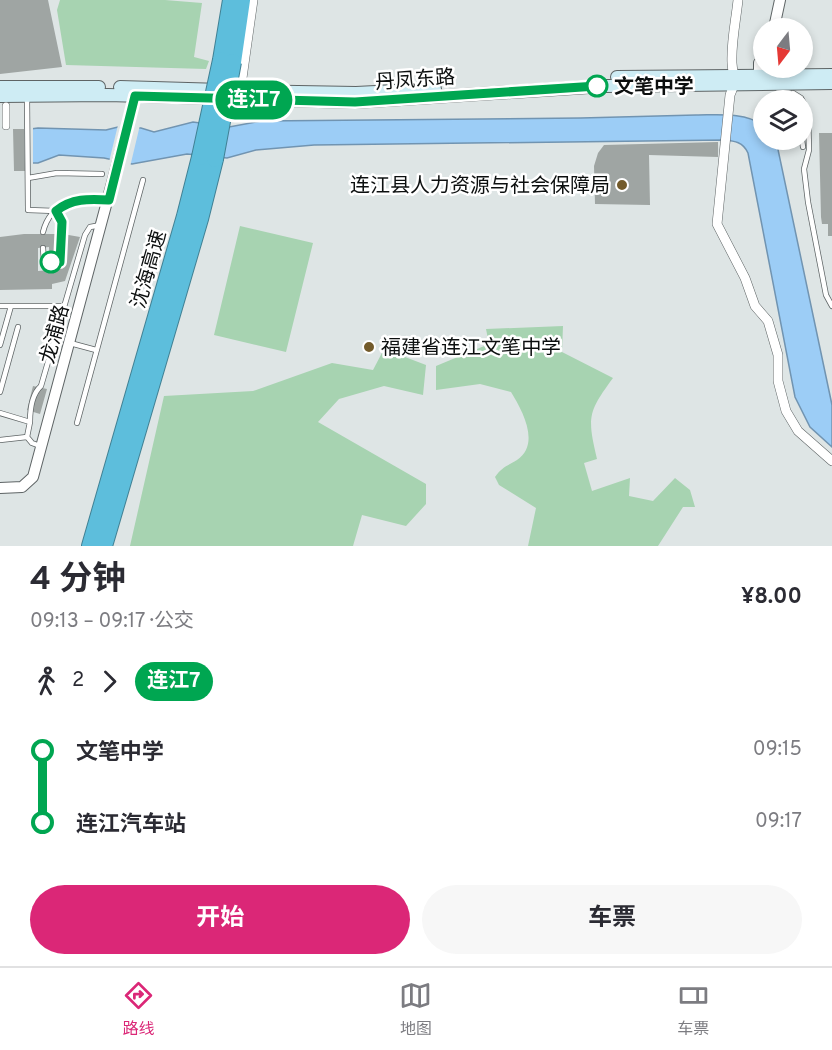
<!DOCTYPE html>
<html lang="zh">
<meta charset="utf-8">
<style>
:root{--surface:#fff;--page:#f7f7f7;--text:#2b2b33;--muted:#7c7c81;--line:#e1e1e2;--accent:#db2777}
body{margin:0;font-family:Overpass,"Noto Sans SC",sans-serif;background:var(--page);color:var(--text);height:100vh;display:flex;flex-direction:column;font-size:22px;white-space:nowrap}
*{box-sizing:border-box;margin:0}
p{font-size:20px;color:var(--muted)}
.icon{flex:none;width:33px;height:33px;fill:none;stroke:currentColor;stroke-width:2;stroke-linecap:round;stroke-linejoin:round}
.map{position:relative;height:546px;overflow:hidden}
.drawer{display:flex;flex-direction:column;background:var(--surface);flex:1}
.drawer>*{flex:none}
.badge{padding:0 12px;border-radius:20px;font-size:21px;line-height:39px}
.needle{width:39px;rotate:196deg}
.tools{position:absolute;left:753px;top:18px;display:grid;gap:12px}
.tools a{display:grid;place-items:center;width:60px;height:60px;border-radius:50%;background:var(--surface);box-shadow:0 3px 9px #0003;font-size:30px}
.map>.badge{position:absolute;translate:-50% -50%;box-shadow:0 0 0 3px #fff}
.legs{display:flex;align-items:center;gap:9px;height:66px;padding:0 30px;font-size:20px}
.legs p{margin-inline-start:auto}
.head{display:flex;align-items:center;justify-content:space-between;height:102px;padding:0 30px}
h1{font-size:33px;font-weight:700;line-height:45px}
.action{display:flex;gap:12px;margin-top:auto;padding:12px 30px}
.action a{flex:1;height:69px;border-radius:36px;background:var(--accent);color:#fff;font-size:24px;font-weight:700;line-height:69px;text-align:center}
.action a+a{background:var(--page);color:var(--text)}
ul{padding:0 30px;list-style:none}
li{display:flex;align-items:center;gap:21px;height:72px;font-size:22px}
li i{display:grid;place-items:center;width:9px;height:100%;margin:0 8px;background:currentColor}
li i::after{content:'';width:15px;height:15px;margin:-8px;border:4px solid;border-radius:50%;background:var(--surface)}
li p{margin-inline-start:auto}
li:first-child i{background:linear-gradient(#0000 50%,currentColor 0)}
li:last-child i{background:linear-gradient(currentColor 50%,#0000 0)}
.dock{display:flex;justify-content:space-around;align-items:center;height:84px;border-top:2px solid var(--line);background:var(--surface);font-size:16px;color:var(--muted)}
.dock a{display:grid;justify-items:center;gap:3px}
.dock .on{color:var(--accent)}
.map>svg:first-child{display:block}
.green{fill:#a7d3b1}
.water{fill:#9ccdf6;stroke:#7194b1;stroke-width:1.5}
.pier{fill:#dee5e5}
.building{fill:#9fa5a3;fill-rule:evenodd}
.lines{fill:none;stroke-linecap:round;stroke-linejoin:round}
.service-casing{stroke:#5e6465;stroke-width:6}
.pedestrian-casing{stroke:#5e6465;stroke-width:8}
.minor-casing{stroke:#5e6465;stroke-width:10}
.tertiary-casing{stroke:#5e6465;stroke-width:12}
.secondary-casing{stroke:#5e6465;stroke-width:14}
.motorway-casing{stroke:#418194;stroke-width:18}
.service{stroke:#fff;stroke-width:4.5}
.pedestrian{stroke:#fff;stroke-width:7}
.minor{stroke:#fff;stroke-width:9}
.tertiary{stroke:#fff;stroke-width:10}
.secondary{stroke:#ceecf4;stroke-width:12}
.motorway{stroke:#5dbedc;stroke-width:16}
.motorway-bridge-casing{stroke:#418194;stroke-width:18;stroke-linecap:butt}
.motorway-bridge{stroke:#5dbedc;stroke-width:16}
.line-1-casing{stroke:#fff;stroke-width:14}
.line-1{stroke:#00a651;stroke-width:9}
.stop-1-dot{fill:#fff;stroke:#00a651;stroke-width:3}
.poi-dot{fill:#735b2b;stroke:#fff;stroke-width:2}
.labels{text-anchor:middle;stroke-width:5;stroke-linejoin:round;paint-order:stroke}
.street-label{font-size:20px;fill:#0c0f0f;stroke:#fff}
.stop-label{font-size:20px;font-weight:bold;fill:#0c0f0f;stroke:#fff;text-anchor:start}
.poi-label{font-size:20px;fill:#0c0f0f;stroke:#fff;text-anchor:end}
</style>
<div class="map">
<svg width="832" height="546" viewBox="0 0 832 546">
<rect width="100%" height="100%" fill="#dee5e5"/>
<path class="green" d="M 60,0 L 165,0 L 202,3 L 194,57 L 209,61 L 206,69 L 66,65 L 57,10 Z
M 240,226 L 313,243 L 286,352 L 214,335 Z
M 563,326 L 562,352 L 613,378 C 588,412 587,417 597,459 L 584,463 L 592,491 L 630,478 L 629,496 L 653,501 L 675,478 L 690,490 L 695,507 L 683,507 L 658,546 L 528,546 L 536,508 L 499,485 L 495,477 C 502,467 507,466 517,460 C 541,444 522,410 511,392 L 480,384 L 436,390 L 436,366 L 489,344 L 486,329 Z
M 384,349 L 426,365 L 423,395 L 384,386 L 339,399 L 318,422 L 426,484 L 426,504 L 406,526 L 362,515 L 353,546 L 130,546 L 164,396 L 253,391 L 332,363 L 373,370 Z"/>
<path class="water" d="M 696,115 C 719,115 744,112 763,125 L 764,140 L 776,140 L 832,405 L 832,447 L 810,427 L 795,397 L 748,153 C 743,142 735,141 724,140 L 314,145 L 256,150 L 227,158 L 187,154 L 132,164 L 104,158 L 59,155 L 38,163 L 0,163 L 0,133 L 38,128 L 106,130 L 118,127 L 141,128 L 154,132 L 193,122 L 229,127 L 261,121 L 581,118 Z"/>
<path class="pier" d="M 118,125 L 140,125 L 130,167 L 109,162 Z
M 33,126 L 33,166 L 0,166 L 0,130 Z"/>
<path class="building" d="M 0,0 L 48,0 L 62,67 L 0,74 Z
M 13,129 L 24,129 L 25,171 L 14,171 Z
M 819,133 L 832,133 L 832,236 L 828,236 L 828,224 L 822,224 L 821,217 Z
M 718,142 L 718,157 L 649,155 L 650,205 L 595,204 L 594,166 L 598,153 L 604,145 Z
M 24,234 L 63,234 L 80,237 L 65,281 L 52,284 L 52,289 L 0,290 L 0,237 ZM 49,247 L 50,270 L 38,271 L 38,248 Z
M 33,386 L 47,389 L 40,414 L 27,410 Z"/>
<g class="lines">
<defs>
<path id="service" d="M 793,93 L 801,98 L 808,111 L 809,150 L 804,169 L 808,202 L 826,295 L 832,306
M 27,97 L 28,210 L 56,211
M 802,140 L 803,147
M 28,178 L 57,173 L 102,174
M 56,211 L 62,222 L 63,233
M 43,232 C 51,200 78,199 106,199
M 43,248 L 44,262 L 49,262
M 0,306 L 64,306
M 70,343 L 96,350
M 0,345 L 11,306
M 0,392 L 18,327
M 0,413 L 30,422 L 27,437 L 32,443 L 40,446
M 30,422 C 30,410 32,394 41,386 L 85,235 L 90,227 L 101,225
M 77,423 L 143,180
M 0,440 L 27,437"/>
<path id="pedestrian" d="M 6,126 L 6,106"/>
<path id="minor" d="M 738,0 C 736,20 731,42 732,63 C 733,78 737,79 730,95 L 717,224 L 745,278 L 755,306 L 768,321 L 778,355 L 778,381 L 786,411 L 798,431 L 832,461
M 242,78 L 253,0"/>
<path id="tertiary" d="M 774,28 L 780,0
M 759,74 L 759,63 L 764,61
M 0,488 L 22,487 L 33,477 L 137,90"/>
<path id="secondary" d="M 617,77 L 832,75
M 0,87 L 99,87
M 120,87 L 222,90
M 243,91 L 356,93 L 435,89
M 0,96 L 108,95 L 355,102 L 604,86 L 832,83"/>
<path id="motorway" d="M 221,60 L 231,0
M 233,62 L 242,0
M 90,546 L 185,216 L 200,157
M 104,546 L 200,219 L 215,159"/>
</defs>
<use href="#service" class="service-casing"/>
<use href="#pedestrian" class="pedestrian-casing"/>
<use href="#minor" class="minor-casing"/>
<use href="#tertiary" class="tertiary-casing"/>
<use href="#secondary" class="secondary-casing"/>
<use href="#motorway" class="motorway-casing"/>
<use href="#service" class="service"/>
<use href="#pedestrian" class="pedestrian"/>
<use href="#minor" class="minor"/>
<use href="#tertiary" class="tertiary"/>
<use href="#secondary" class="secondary"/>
<use href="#motorway" class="motorway"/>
<defs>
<path id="motorway-bridge" d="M 200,157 L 221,60
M 215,159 L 233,62"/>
</defs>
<use href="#motorway-bridge" class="motorway-bridge-casing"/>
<use href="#motorway-bridge" class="motorway-bridge"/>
</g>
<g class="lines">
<defs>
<path id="line-1" d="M 51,262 L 60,262 L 62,222 L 56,211 C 72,198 89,199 109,200 L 135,96 L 355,102 L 597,86"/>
</defs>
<use href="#line-1" class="line-1-casing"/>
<use href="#line-1" class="line-1"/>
</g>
<g class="stop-1-dot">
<circle cx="597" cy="86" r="10"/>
<circle cx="51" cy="262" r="10"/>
</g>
<g class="poi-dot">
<circle cx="622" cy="185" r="6"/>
<circle cx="369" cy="347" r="6"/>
</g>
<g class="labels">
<g class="street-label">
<text transform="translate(415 79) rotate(-4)" y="7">丹凤东路</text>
<text transform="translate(148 269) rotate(-74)" y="7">沈海高速</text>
<text transform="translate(54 334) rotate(-75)" y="7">龙浦路</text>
</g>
<g class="stop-label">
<text x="614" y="93">文笔中学</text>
</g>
<g class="poi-label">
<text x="610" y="192">连江县人力资源与社会保障局</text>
<text x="381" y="354" text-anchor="start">福建省连江文笔中学</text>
</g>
</g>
</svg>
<div class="tools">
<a><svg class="needle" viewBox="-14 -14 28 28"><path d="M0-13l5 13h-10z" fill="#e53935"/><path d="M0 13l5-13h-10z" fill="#7c7c81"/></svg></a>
<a><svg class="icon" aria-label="layers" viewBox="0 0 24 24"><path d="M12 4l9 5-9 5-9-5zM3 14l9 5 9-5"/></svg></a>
</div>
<b class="badge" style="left:254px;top:100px;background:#00a651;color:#fff">连江7</b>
</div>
<section class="drawer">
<div class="head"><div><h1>4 分钟</h1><p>09:13 – 09:17 · 公交</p></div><b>¥8.00</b></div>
<div class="legs"><svg class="icon" aria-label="walk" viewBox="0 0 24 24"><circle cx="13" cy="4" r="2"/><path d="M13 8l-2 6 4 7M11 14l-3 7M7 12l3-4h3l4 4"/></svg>2<svg class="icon" aria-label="forward" viewBox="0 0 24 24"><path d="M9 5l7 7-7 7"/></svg><b class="badge" style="background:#00a651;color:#fff">连江7</b></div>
<ul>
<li><i style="color:#00a651"></i><b>文笔中学</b><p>09:15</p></li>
<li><i style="color:#00a651"></i><b>连江汽车站</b><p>09:17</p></li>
</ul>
<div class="action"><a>开始</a><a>车票</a></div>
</section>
<nav class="dock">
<a class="on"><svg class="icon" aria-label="directions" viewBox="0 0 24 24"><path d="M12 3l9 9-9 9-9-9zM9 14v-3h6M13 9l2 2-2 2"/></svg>路线</a>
<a><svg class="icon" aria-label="map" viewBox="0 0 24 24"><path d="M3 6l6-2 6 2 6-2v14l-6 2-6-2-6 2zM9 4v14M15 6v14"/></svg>地图</a>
<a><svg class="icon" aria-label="tickets" viewBox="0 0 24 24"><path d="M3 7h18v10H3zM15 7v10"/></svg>车票</a>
</nav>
